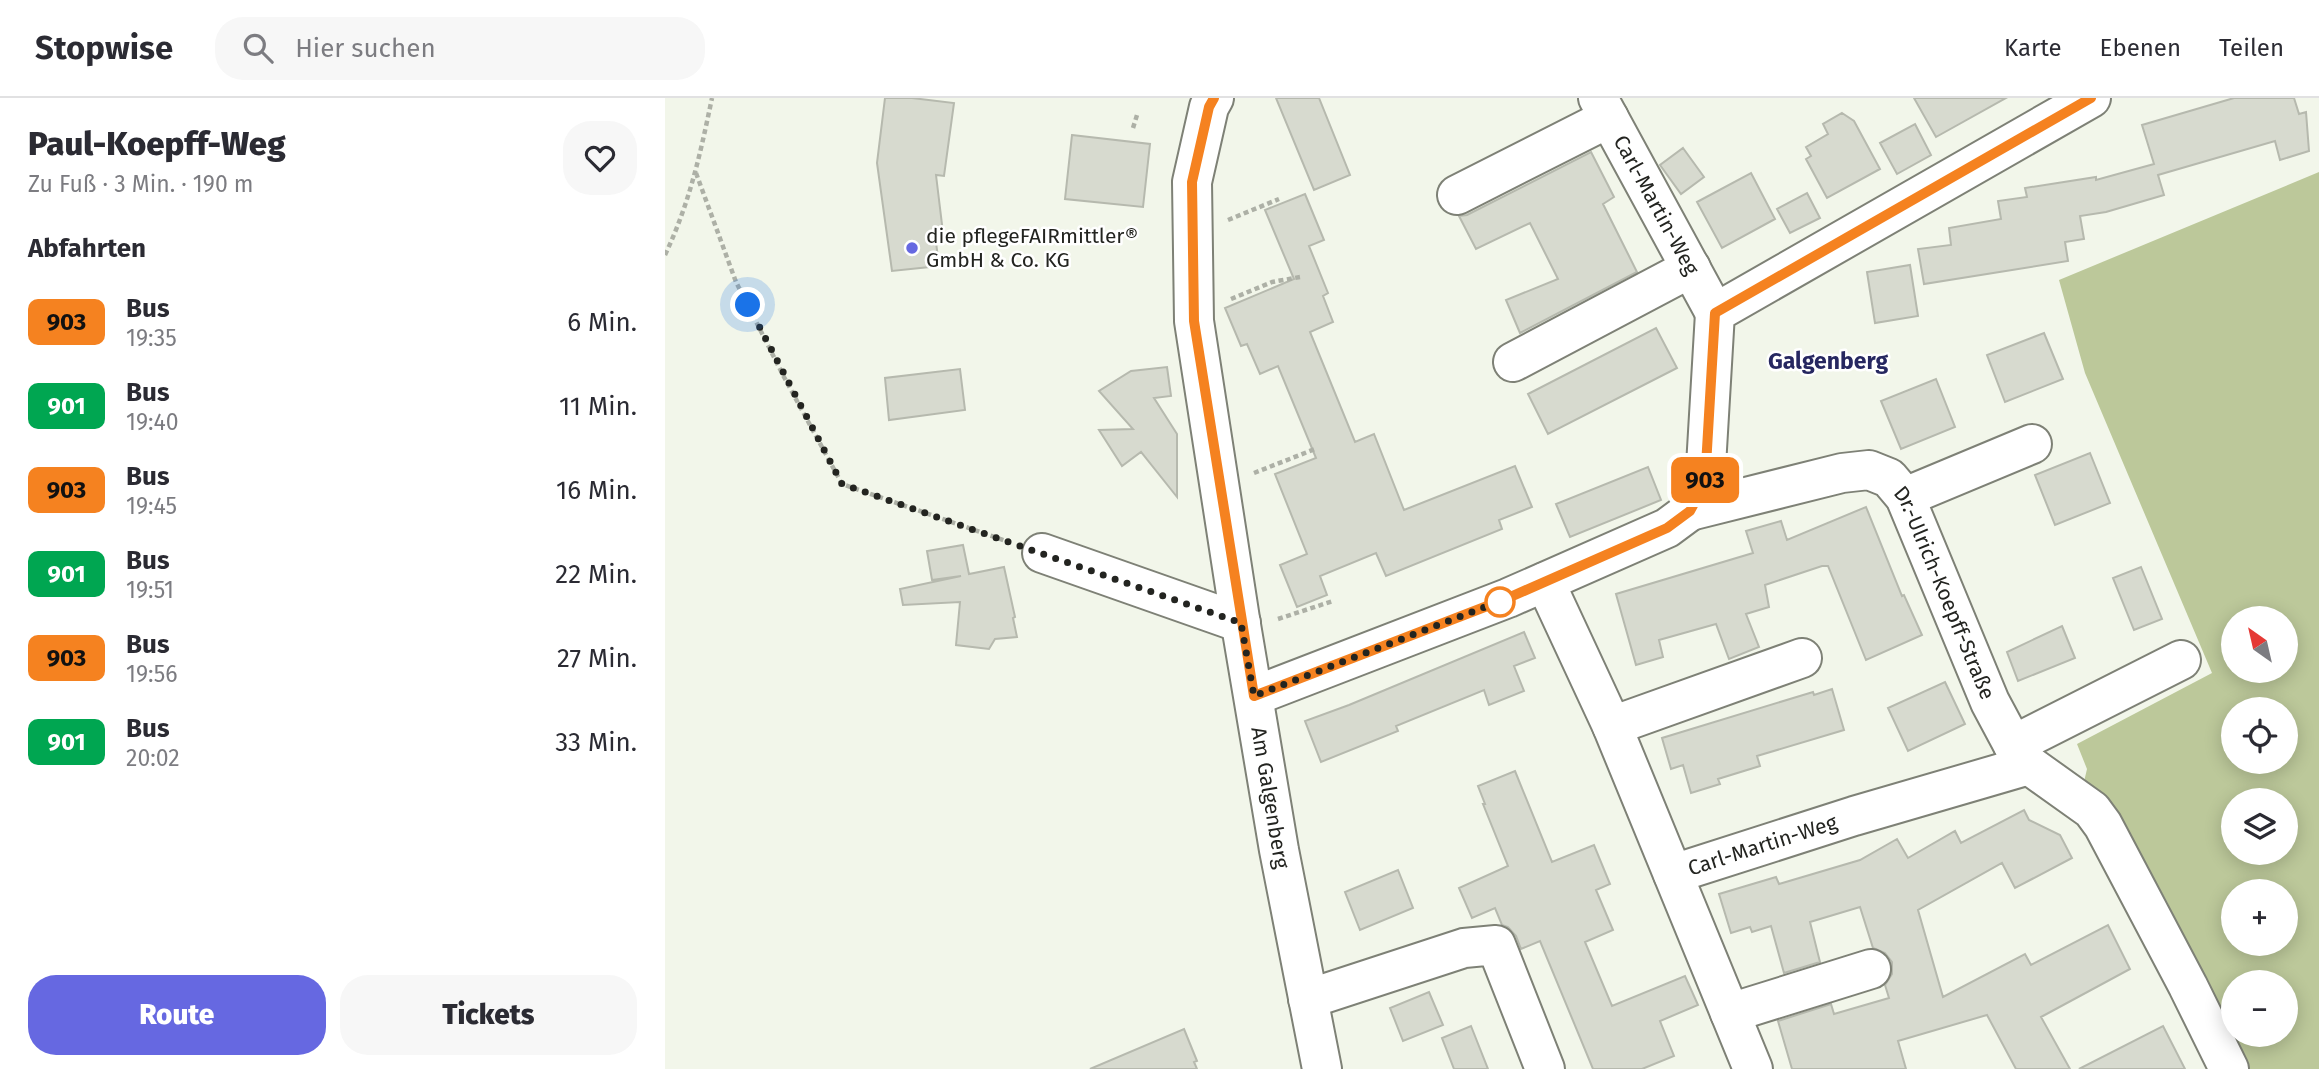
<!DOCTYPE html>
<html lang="de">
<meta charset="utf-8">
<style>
:root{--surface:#fff;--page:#f7f7f7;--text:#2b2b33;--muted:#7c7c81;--line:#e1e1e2;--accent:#6668e1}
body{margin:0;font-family:"Fira Sans",sans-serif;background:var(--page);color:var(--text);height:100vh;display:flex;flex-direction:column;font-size:26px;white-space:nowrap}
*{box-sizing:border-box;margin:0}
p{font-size:23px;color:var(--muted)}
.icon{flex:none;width:38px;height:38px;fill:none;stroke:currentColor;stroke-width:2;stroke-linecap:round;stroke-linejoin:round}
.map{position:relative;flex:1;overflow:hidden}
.drawer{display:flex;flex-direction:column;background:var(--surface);width:665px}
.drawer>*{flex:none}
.badge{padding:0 14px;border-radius:10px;font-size:24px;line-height:46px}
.needle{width:46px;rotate:326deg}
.tools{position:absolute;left:1556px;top:508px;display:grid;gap:14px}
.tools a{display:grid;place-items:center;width:77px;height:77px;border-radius:50%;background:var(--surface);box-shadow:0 4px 18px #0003;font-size:35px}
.you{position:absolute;width:35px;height:35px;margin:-18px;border:5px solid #fff;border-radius:50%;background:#1a73e8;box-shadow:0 0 0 10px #1a73e833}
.map>.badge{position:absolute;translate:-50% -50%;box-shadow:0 0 0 4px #fff}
h2{padding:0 28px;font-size:26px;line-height:63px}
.round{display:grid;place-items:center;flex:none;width:74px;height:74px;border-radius:28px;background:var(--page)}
.headline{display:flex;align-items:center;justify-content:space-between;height:119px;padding:0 28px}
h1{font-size:33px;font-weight:800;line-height:52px}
.primary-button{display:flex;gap:14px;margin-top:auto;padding:14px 28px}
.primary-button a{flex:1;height:80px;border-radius:28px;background:var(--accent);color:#fff;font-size:28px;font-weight:800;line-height:80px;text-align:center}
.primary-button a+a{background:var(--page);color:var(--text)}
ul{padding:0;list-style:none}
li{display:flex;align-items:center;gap:21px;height:84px;padding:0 28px}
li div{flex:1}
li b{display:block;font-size:26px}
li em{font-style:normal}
li .badge{min-width:77px;font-weight:700;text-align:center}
header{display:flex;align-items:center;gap:42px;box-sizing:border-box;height:98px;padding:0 35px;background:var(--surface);border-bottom:2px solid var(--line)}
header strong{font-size:33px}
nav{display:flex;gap:38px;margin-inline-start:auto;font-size:24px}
.search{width:490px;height:63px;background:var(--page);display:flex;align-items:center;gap:18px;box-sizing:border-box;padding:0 24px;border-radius:28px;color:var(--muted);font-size:26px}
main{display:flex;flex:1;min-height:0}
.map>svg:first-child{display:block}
.green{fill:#bcc89a;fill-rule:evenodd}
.building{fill:#d7dacf;stroke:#b6b9ae;stroke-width:2}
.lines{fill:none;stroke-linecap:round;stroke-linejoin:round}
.minor-casing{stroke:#7e8176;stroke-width:42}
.path{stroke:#adb0a6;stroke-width:4.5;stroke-dasharray:5 3.5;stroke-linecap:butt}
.minor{stroke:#fff;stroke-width:38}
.line-casing{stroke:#fff;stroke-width:16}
.line{stroke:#f58220;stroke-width:10}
.walk{stroke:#232420;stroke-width:7;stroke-dasharray:0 12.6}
.poi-dot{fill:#6668e1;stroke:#fff;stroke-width:2.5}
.stop-dot{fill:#fff;stroke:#f58220;stroke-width:3.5}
.labels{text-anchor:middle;stroke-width:5;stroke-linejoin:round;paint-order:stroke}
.street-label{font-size:21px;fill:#232420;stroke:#fff}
.poi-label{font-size:21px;fill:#232420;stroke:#fff;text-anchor:start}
.neighbourhood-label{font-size:23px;font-weight:bold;fill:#262760;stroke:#fff}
</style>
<header>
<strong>Stopwise</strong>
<div class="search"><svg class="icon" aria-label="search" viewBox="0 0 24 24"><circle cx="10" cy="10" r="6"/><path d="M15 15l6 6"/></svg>Hier suchen</div>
<nav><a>Karte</a><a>Ebenen</a><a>Teilen</a></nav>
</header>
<main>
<section class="drawer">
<div class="headline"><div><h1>Paul-Koepff-Weg</h1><p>Zu Fuß · 3 Min. · 190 m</p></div><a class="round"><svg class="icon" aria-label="heart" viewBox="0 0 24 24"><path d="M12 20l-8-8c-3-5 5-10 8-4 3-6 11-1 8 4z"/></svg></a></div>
<h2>Abfahrten</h2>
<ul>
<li><span class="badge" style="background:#f58220;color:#111">903</span><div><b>Bus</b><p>19:35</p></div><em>6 Min.</em></li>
<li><span class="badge" style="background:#00a651;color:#fff">901</span><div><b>Bus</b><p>19:40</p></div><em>11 Min.</em></li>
<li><span class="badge" style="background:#f58220;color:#111">903</span><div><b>Bus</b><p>19:45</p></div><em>16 Min.</em></li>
<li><span class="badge" style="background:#00a651;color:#fff">901</span><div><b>Bus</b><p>19:51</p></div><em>22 Min.</em></li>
<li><span class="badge" style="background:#f58220;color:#111">903</span><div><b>Bus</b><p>19:56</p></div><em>27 Min.</em></li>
<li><span class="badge" style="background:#00a651;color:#fff">901</span><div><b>Bus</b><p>20:02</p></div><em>33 Min.</em></li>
</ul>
<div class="primary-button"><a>Route</a><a>Tickets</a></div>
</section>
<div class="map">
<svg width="1654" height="971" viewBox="0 0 1654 971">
<rect width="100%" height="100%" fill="#f2f6ea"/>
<path class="green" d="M 1654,74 L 1654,971 L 1581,971 L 1502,804 L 1447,705 L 1418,688 L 1422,671 L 1412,646 L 1547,575 L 1420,275 L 1394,182 ZM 1568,520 L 1620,520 L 1620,572 L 1568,572 ZM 1568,611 L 1620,611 L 1620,663 L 1568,663 ZM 1568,702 L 1620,702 L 1620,754 L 1568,754 ZM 1568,793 L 1620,793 L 1620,845 L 1568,845 ZM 1568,884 L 1620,884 L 1620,936 L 1568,936 Z"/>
<path class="building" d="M 220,0 L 247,0 L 289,5 L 279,78 L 271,77 L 279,143 L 271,144 L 274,168 L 227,173 L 212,65 Z
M 611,0 L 654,0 L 685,77 L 649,92 Z
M 1249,0 L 1341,0 L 1271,39 Z
M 1569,0 L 1629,0 L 1634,16 L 1641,14 L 1644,53 L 1615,62 L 1610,43 L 1493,77 L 1499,97 L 1441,114 L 1415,118 L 1419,141 L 1400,144 L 1403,163 L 1259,186 L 1253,151 L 1286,147 L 1284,130 L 1336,121 L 1333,103 L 1362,99 L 1360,90 L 1431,79 L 1431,82 L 1489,66 L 1477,27 Z
M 1177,15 L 1189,23 L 1215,71 L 1162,100 L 1141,61 L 1146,58 L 1141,49 L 1163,36 L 1158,26 Z
M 1250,26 L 1266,57 L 1232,76 L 1215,45 Z
M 407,37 L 485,46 L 478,109 L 400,101 Z
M 1018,50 L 1039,79 L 1016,96 L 995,67 Z
M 926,54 L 949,99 L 938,106 L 972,174 L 855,235 L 841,202 L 893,181 L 865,125 L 811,151 L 794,118 L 802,117 Z
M 1086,75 L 1110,121 L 1057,150 L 1032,104 Z
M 1142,95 L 1155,120 L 1125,135 L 1112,111 Z
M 640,96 L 659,142 L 644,148 L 663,195 L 658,198 L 668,224 L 645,234 L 690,344 L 709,336 L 739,412 L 850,368 L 867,409 L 834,422 L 837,431 L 721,478 L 711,455 L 655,478 L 662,497 L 632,509 L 615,467 L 642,456 L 610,376 L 651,360 L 613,268 L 595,276 L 582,246 L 576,248 L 560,210 L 629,181 L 600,112 Z
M 1245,167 L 1253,218 L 1210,225 L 1202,174 Z
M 991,230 L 1012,270 L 883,336 L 863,296 Z
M 1379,235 L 1398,281 L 1340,304 L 1322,257 Z
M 502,269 L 506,298 L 489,300 L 512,336 L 512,399 L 476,354 L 457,368 L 434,332 L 468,331 L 434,293 L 466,273 Z
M 295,271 L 300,312 L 224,322 L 220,280 Z
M 1271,281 L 1290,329 L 1236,351 L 1216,303 Z
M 1425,355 L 1445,405 L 1390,427 L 1370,377 Z
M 983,369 L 996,402 L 905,439 L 891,406 Z
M 1201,409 L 1237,498 L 1239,497 L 1257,537 L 1201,562 L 1163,468 L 1157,468 L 1100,487 L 1104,509 L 1081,516 L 1094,549 L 1064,561 L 1051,526 L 994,542 L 998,559 L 971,567 L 951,496 L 1088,455 L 1081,433 L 1116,423 L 1122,442 Z
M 298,447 L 304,476 L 339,469 L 350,519 L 348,520 L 352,539 L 330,541 L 324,551 L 291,547 L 295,504 L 238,507 L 235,491 L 296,478 L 267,482 L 262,453 Z
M 1476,469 L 1497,521 L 1469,532 L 1448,480 Z
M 1397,528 L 1410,560 L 1353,583 L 1342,554 Z
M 859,534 L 870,560 L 849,568 L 859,593 L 824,607 L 819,592 L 731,628 L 733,633 L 656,664 L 640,623 L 684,607 Z
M 1280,584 L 1300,626 L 1243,653 L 1223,610 Z
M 1167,591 L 1179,632 L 1092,658 L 1095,668 L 1053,681 L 1055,686 L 1026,695 L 1018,667 L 1006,671 L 997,640 L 1148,594 L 1149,597 Z
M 850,673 L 887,764 L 929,747 L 945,786 L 931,792 L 948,832 L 920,844 L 947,908 L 1020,878 L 1033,907 L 995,923 L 1009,958 L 977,971 L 928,971 L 875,843 L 856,851 L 851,838 L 843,829 L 837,827 L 830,810 L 807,820 L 794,790 L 843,768 L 818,706 L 820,706 L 813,688 Z
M 1359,712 L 1364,722 L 1395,737 L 1407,760 L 1350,790 L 1337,765 L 1253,812 L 1278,899 L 1360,856 L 1366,867 L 1443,827 L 1465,871 L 1376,919 L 1405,971 L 1351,971 L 1322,917 L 1233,943 L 1241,971 L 1127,971 L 1113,923 L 1166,906 L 1169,916 L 1224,900 L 1220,887 L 1227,876 L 1227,864 L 1220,855 L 1208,850 L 1195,809 L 1145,824 L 1155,864 L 1119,875 L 1106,828 L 1087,834 L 1085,829 L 1066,835 L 1054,796 L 1111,779 L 1114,786 L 1195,762 L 1232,741 L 1243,760 L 1290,733 L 1296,745 Z
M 733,772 L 748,810 L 695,832 L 680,794 Z
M 764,894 L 778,927 L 738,943 L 725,910 Z
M 806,928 L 823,971 L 789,971 L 777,940 Z
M 1498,928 L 1520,971 L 1414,971 Z
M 519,931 L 532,963 L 529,964 L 532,971 L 425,971 Z"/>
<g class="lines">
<defs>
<g id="minor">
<path id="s1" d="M 549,0 L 544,9 L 527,84 L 529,223 L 575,521 L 614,752 L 657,971"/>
<path id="s2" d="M 933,0 L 1050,215"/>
<path d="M 792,97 L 944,20"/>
<path d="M 848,264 L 1026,170"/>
<path d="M 1240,399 L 1367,346"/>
<path id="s3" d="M 1025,413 L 1177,375 L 1204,372 L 1224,380 L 1240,399 L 1325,604 L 1348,647 L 1364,667 L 1427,712 L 1438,727 L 1523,888 L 1564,971"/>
<path d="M 377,455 L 576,525"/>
<path d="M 880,484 L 947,628 L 1088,971"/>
<path d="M 589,598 L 843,500 L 1002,430 L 1025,413 L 1040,385 L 1050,215 L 1426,0"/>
<path d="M 947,628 L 1137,560"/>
<path d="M 1348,647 L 1516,562"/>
<path id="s4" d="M 1008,776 L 1189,718 L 1364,667"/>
<path d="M 643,901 L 799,850 L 831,847 L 880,971"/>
<path d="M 1065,915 L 1206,871"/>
</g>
</defs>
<use href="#minor" class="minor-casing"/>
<path class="path" d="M 468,30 L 472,17
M 31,75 L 71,184 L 119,279 L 177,386 L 344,444
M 563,122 L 614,101
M 0,157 C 25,104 35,57 47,0
M 566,201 L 607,184 L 635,179
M 589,375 L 650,351
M 613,521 L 668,503"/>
<use href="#minor" class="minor"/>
</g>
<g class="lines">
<defs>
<path id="line" d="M 549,0 L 544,9 L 527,84 L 529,223 L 589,598 L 843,500 L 1002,430 L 1025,413 L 1040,385 L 1050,215 L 1426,0"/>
</defs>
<use href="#line" class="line-casing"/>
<use href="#line" class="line"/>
<path class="walk" d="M 83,207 L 177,386 L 576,525 L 589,598 L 843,500 L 835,504"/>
</g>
<circle class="poi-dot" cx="247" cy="150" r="7"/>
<circle class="stop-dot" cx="835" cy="504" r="14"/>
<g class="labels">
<g class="street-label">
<text dy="7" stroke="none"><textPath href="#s2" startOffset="122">Carl-Martin-Weg</textPath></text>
<text dy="7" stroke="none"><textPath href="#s3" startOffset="334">Dr.-Ulrich-Koepff-Straße</textPath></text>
<text dy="7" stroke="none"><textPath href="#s1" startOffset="709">Am Galgenberg</textPath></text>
<text dy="7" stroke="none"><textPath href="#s4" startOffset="94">Carl-Martin-Weg</textPath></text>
</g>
<g class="poi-label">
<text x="261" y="145">die pflegeFAIRmittler®<tspan x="261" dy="24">GmbH &amp; Co. KG</tspan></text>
</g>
<g class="neighbourhood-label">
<text x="1163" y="271">Galgenberg</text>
</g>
</g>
</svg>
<div class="tools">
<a><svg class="needle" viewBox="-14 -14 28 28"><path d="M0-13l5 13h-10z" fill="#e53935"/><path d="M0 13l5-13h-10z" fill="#7c7c81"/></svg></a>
<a><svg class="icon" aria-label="locate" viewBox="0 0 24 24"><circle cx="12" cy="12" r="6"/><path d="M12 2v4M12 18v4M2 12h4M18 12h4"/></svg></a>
<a><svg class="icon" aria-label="layers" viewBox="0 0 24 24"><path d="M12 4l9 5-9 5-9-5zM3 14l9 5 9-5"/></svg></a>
<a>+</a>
<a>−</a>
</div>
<div class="you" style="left:83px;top:207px"></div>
<b class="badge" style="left:1040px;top:382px;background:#f58220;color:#111">903</b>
</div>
</main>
